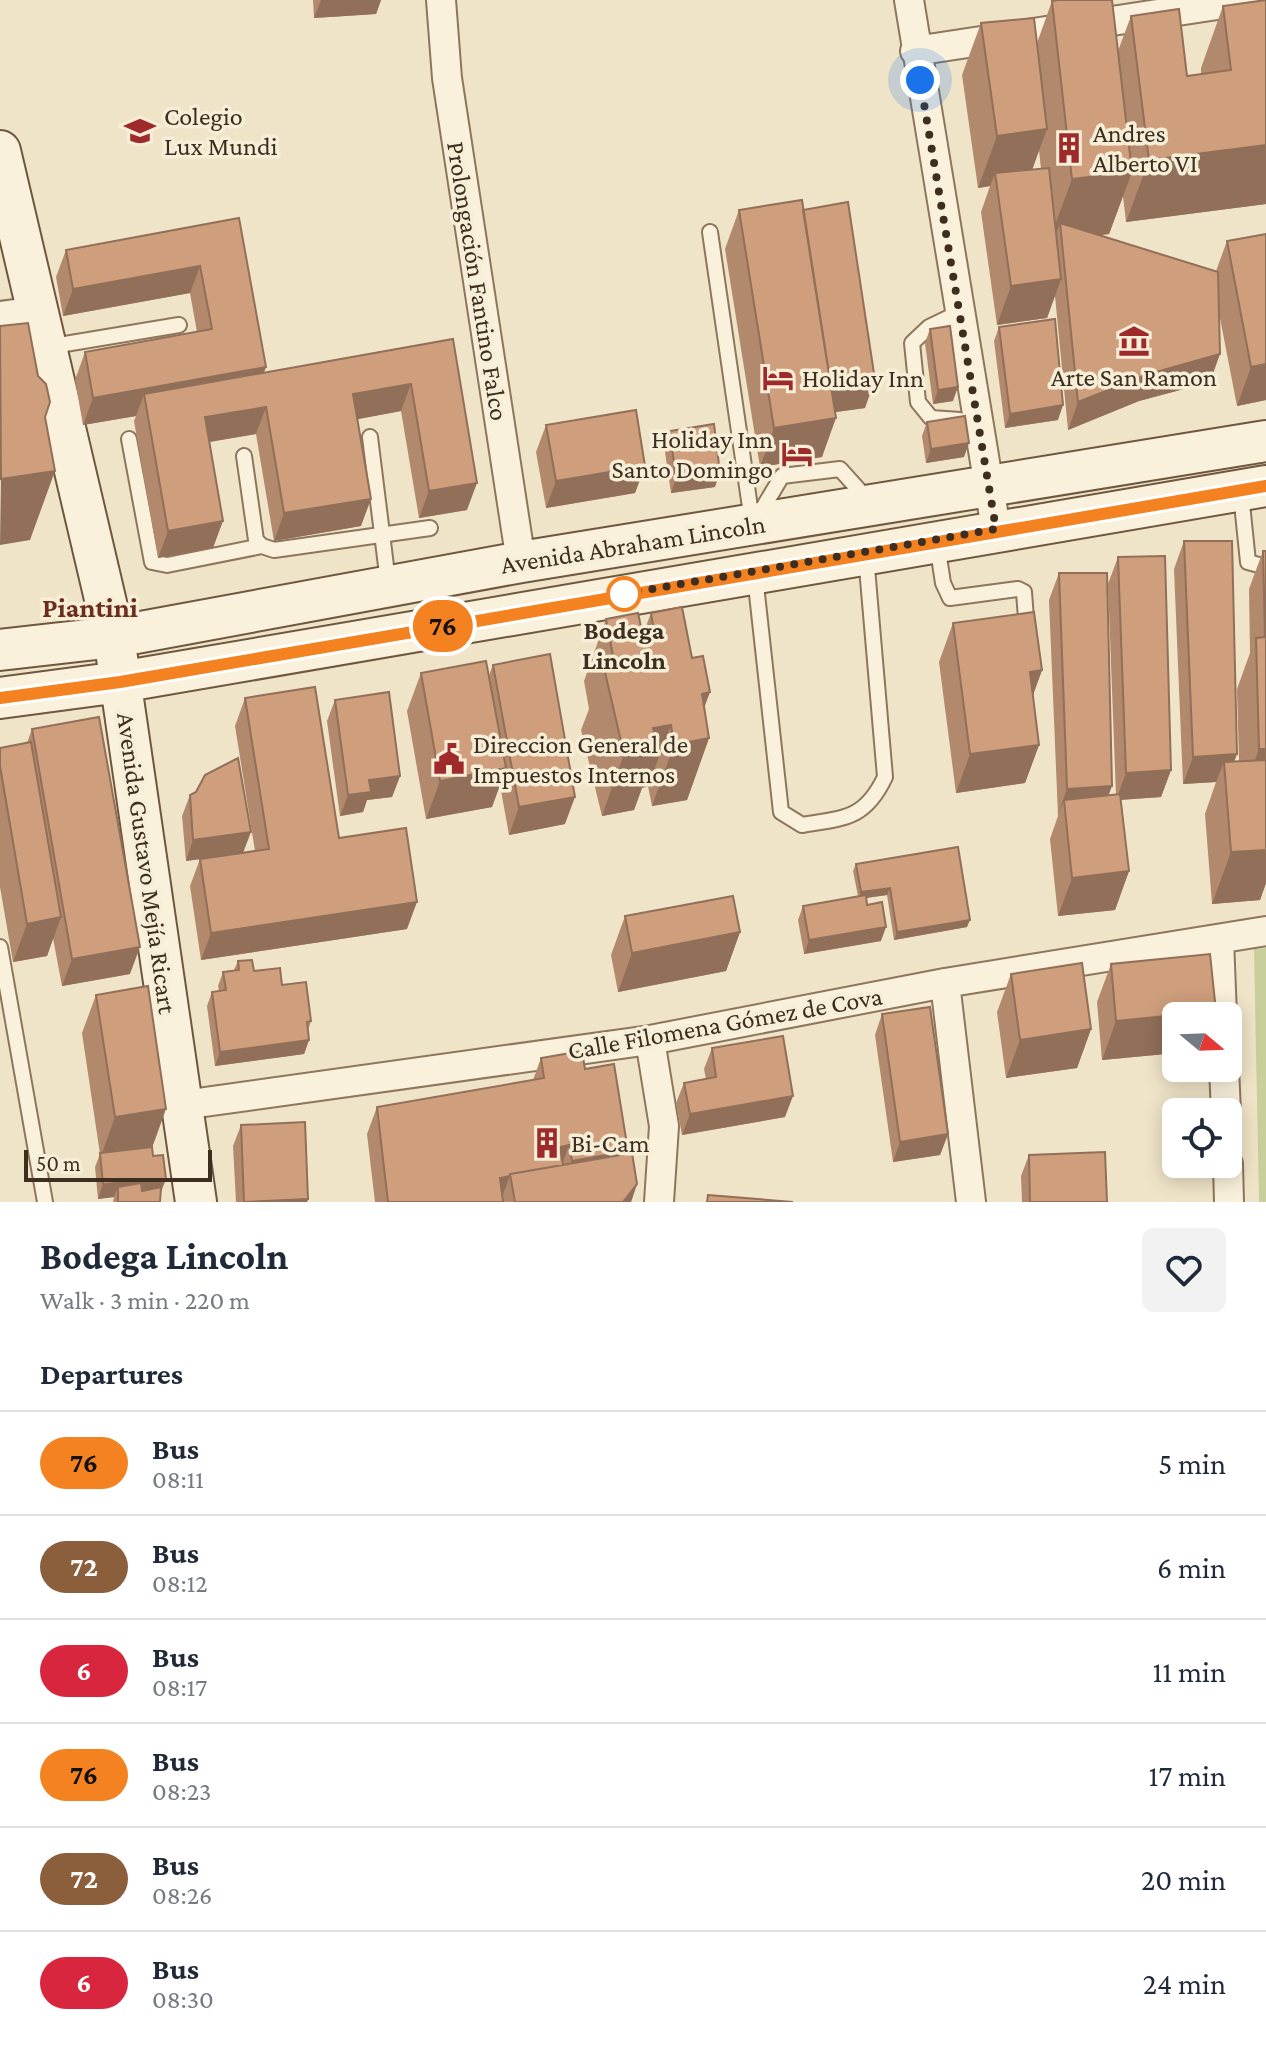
<!DOCTYPE html>
<meta charset="utf-8">
<style>
:root{--surface:#fff;--page:#f2f2f3;--text:#1f2937;--muted:#747a83;--line:#e0e1e3}
body{margin:0;font-family:"Crimson Pro",serif;background:var(--page);color:var(--text);height:100vh;display:flex;flex-direction:column;font-size:30px;white-space:nowrap}
*{box-sizing:border-box;margin:0}
p{font-size:26px;color:var(--muted)}
.icon{flex:none;width:44px;height:44px;fill:none;stroke:currentColor;stroke-width:2;stroke-linecap:round;stroke-linejoin:round}
.map{position:relative;height:1202px;overflow:hidden}
.details{display:flex;flex-direction:column;background:var(--surface);flex:1}
.details>*{flex:none}
.badge{padding:0 16px;border-radius:26px;font-size:28px;line-height:52px}
.needle{width:52px;rotate:109deg}
.controls{position:absolute;left:1162px;top:1002px;display:grid;gap:16px}
.controls a{display:grid;place-items:center;width:80px;height:80px;border-radius:12px;background:var(--surface);box-shadow:0 4px 20px #0003;font-size:40px}
.scale{position:absolute;left:24px;bottom:20px;width:188px;box-sizing:border-box;padding-left:8px;border:4px solid #3d2e20;border-top:0;font-size:22px;line-height:28px;white-space:nowrap;color:#3d2e20;-webkit-text-stroke:6px #f7eed8;paint-order:stroke}
.you{position:absolute;width:40px;height:40px;margin:-20px;border:6px solid #fff;border-radius:50%;background:#1a73e8;box-shadow:0 0 0 12px #1a73e833}
.map>.badge{position:absolute;translate:-50% -50%;box-shadow:0 0 0 4px #fff}
h2{padding:0 40px;font-size:30px;line-height:72px}
.round{display:grid;place-items:center;flex:none;width:84px;height:84px;border-radius:12px;background:var(--page)}
.head{display:flex;align-items:center;justify-content:space-between;height:136px;padding:0 40px}
h1{font-size:38px;font-weight:700;line-height:60px}
ul{padding:0;list-style:none}
li{display:flex;align-items:center;gap:24px;height:104px;padding:0 40px;border-top:2px solid var(--line)}
li div{flex:1}
li b{display:block;font-size:30px}
li em{font-style:normal}
li .badge{min-width:88px;font-weight:700;text-align:center}
.map>svg:first-child{display:block}
.green{fill:#c9cf9b}
.lines{fill:none;stroke-linecap:round;stroke-linejoin:round}
.lane-casing{stroke:#8d765c;stroke-width:18}
.street-casing{stroke:#8d765c;stroke-width:32}
.secondary-casing{stroke:#6f573f;stroke-width:44}
.lane{stroke:#faf1dc;stroke-width:14}
.street{stroke:#faf1dc;stroke-width:28}
.secondary{stroke:#faf1dc;stroke-width:40}
.wall{fill:#b2896c;fill-rule:evenodd}
.shaded-wall{fill:#916f58}
.building{fill:#cf9f7d;stroke:#916f58;stroke-width:2}
.line-casing{stroke:#fff;stroke-width:18}
.line{stroke:#f58220;stroke-width:12}
.walk{stroke:#3d2e20;stroke-width:8;stroke-dasharray:0 14.4}
.stop-dot{fill:#fff;stroke:#f58220;stroke-width:4}
.labels{text-anchor:middle;stroke-width:7;stroke-linejoin:round;paint-order:stroke}
.poi-label{font-size:26px;fill:#3d2e20;stroke:#f7eed8;text-anchor:start}
.street-label{font-size:26px;fill:#3d2e20;stroke:#f7eed8}
.stop-label{font-size:26px;font-weight:bold;fill:#3d2e20;stroke:#f7eed8}
.neighbourhood-label{font-size:28px;font-weight:bold;fill:#6b2e1e;stroke:#f7eed8}
</style>
<div class="map">
<svg width="1266" height="1202" viewBox="0 0 1266 1202">
<rect width="100%" height="100%" fill="#f0e4c8"/>
<path class="green" d="M 1266,948 L 1266,1202 L 1259,1202 L 1254,949 Z"/>
<g class="lines">
<defs>
<path id="lane" d="M 710,232 L 752,521
M 960,312 L 929,327 L 912,343 L 918,402 L 931,418 L 960,420
M 47,347 L 179,325
M 370,437 L 388,582
M 129,439 L 152,562 L 167,565 L 262,546
M 244,456 L 256,540 L 262,546 L 274,550 L 430,528
M 1241,494 L 1248,562 L 1266,567
M 757,518 L 782,476 L 840,469 L 867,499
M 937,544 L 943,583 L 950,598 L 1018,589 L 1024,592 L 1027,632
M 755,576 L 781,812 L 802,825 C 845,818 865,819 885,777 L 866,556
M 0,947 L 45,1202"/>
<path id="street" d="M 441,0 L 447,78 L 521,562
M 909,0 L 996,529
M 915,51 L 1250,0
M 0,316 L 38,311
M 1219,939 L 1222,1016
M 945,983 L 971,1202
M 650,1040 L 664,1126 L 659,1202
M 1224,1068 L 1226,1112
M 183,1105 L 650,1040 L 945,983 L 1266,931
M 1228,1164 L 1229,1202"/>
<path id="secondary" d="M 0,151 L 114,637 L 196,1202
M 0,650 L 114,637 L 521,562 L 1266,441
M 0,698 L 120,682 L 1266,486"/>
</defs>
<use href="#lane" class="lane-casing"/>
<use href="#street" class="street-casing"/>
<use href="#secondary" class="secondary-casing"/>
<use href="#lane" class="lane"/>
<use href="#street" class="street"/>
<use href="#secondary" class="secondary"/>
</g>
<path class="wall" d="M 313,0 L 381,0 L 376,14 L 314,18 Z
M 1052,1 L 1118,51 L 1131,16 L 1187,76 L 1201,74 L 1201,68 L 1223,6 L 1266,204 L 1126,222 L 1123,196 L 1109,234 L 1101,235 L 1216,271 L 1227,241 L 1266,400 L 1237,406 L 1219,313 L 1210,382 L 1139,401 L 1068,430 L 1055,296 L 1047,318 L 997,325 L 981,212 L 990,186 L 978,188 L 962,75 L 981,23 L 1037,43 ZM 1039,150 L 1041,169 L 1032,170 Z
M 739,210 L 803,210 L 865,408 L 835,412 L 822,457 L 760,467 L 725,249 Z
M 239,218 L 266,367 L 263,373 L 453,339 L 467,510 L 419,518 L 401,411 L 357,419 L 361,526 L 274,541 L 256,434 L 210,442 L 213,548 L 158,558 L 134,421 L 136,416 L 83,425 L 75,380 L 85,352 L 197,332 L 190,293 L 63,316 L 56,277 L 66,250 Z
M 999,327 L 1058,420 L 1005,428 L 994,341 Z
M 930,329 L 953,401 L 933,404 L 925,343 Z
M 927,422 L 964,457 L 926,463 L 922,436 Z
M 546,425 L 645,466 L 635,493 L 546,508 L 536,452 Z
M 670,431 L 715,487 L 671,493 L 664,445 Z
M 1184,541 L 1234,761 L 1239,761 L 1237,689 L 1250,653 L 1249,589 L 1263,551 L 1266,551 L 1266,883 L 1260,900 L 1212,904 L 1205,814 L 1216,782 L 1183,784 L 1174,569 Z
M 1118,557 L 1171,770 L 1161,797 L 1121,800 L 1129,871 L 1115,910 L 1058,916 L 1050,839 L 1058,816 L 1049,600 L 1059,573 L 1108,796 L 1116,795 L 1108,584 Z
M 651,613 L 692,658 L 704,709 L 709,738 L 687,800 L 652,806 L 648,786 L 642,788 L 634,810 L 602,816 L 581,730 L 589,709 L 584,681 L 606,619 L 641,627 L 646,626 Z
M 953,623 L 1042,670 L 1033,695 L 1039,745 L 1025,783 L 956,793 L 939,662 Z
M 493,665 L 565,824 L 509,835 L 500,785 L 492,807 L 426,819 L 407,711 L 421,673 L 489,675 Z
M 245,698 L 339,838 L 407,929 L 201,960 L 190,886 L 200,859 L 221,856 L 186,861 L 182,816 L 190,795 L 244,853 L 255,851 L 235,726 Z
M 335,700 L 400,776 L 392,797 L 367,800 L 363,812 L 340,816 L 327,721 Z
M 32,729 L 130,974 L 62,986 L 53,938 L 47,956 L 13,962 L 0,887 L 0,748 L 27,743 Z
M 856,864 L 967,927 L 894,940 L 887,895 L 866,898 L 867,905 L 881,941 L 804,954 L 798,920 L 803,906 L 858,896 L 853,871 Z
M 625,916 L 740,932 L 726,971 L 618,992 L 611,955 Z
M 238,961 L 254,971 L 282,985 L 311,1021 L 308,1030 L 309,1040 L 304,1054 L 215,1066 L 207,1006 L 212,992 L 219,991 L 218,986 L 223,972 L 234,970 Z
M 1111,964 L 1216,1011 L 1214,1016 L 1176,1016 L 1176,1053 L 1102,1060 L 1097,1002 Z
M 1011,974 L 1091,1029 L 1077,1068 L 1006,1078 L 997,1012 Z
M 96,995 L 152,1148 L 153,1156 L 166,1179 L 161,1192 L 160,1202 L 113,1202 L 114,1197 L 98,1199 L 95,1167 L 100,1154 L 82,1033 Z
M 882,1014 L 948,1134 L 940,1155 L 893,1162 L 875,1035 Z
M 712,1048 L 785,1117 L 682,1135 L 676,1103 L 684,1083 L 706,1079 L 704,1069 Z
M 541,1058 L 585,1069 L 627,1154 L 637,1184 L 631,1202 L 375,1202 L 367,1134 L 377,1107 L 533,1080 Z
M 241,1125 L 308,1199 L 307,1202 L 236,1202 L 233,1146 Z
M 1029,1155 L 1107,1202 L 1022,1202 L 1021,1176 Z"/>
<path class="shaded-wall" d="M 321,0 L 381,0 L 376,14 L 314,18 Z
M 1047,129 L 1028,181 L 995,173 L 990,186 L 978,188 L 997,136 Z
M 1266,145 L 1266,204 L 1126,222 L 1149,160 Z
M 1132,172 L 1109,234 L 1062,240 L 1060,223 L 1054,240 L 1049,241 L 1072,179 Z
M 200,266 L 190,293 L 63,316 L 73,289 Z
M 1061,279 L 1047,318 L 997,325 L 1011,286 Z
M 1220,354 L 1210,382 L 1139,401 L 1068,430 L 1078,402 L 1149,374 Z
M 1266,364 L 1266,400 L 1237,406 L 1251,367 Z
M 266,367 L 256,394 L 144,394 L 136,416 L 83,425 L 93,398 Z
M 875,380 L 865,408 L 815,415 L 825,388 Z
M 411,384 L 401,411 L 343,422 L 353,394 Z
M 958,387 L 953,401 L 933,404 L 938,390 Z
M 1063,405 L 1058,420 L 1005,428 L 1010,414 Z
M 266,407 L 256,434 L 196,444 L 205,417 Z
M 836,418 L 822,457 L 760,467 L 774,428 Z
M 969,443 L 964,457 L 926,463 L 931,449 Z
M 645,466 L 635,493 L 546,508 L 556,481 Z
M 55,471 L 30,540 L 0,545 L 1,479 Z
M 720,473 L 715,487 L 671,493 L 676,479 Z
M 477,483 L 467,510 L 419,518 L 429,491 Z
M 371,499 L 361,526 L 274,541 L 284,513 Z
M 223,521 L 213,548 L 158,558 L 168,531 Z
M 1042,670 L 1028,709 L 1030,672 Z
M 710,692 L 692,741 L 709,738 L 687,800 L 652,806 L 674,745 L 702,694 Z
M 671,725 L 648,786 L 642,788 L 634,810 L 602,816 L 624,754 L 653,728 Z
M 1039,745 L 1025,783 L 956,793 L 970,754 Z
M 1259,749 L 1266,749 L 1266,799 L 1240,801 Z
M 1237,754 L 1227,782 L 1224,762 L 1216,782 L 1183,784 L 1193,757 Z
M 506,768 L 492,807 L 426,819 L 440,781 Z
M 1171,770 L 1161,797 L 1116,800 L 1126,773 Z
M 400,776 L 392,797 L 367,800 L 363,812 L 340,816 L 348,795 L 369,780 Z
M 1112,786 L 1102,813 L 1064,800 L 1057,816 L 1067,789 Z
M 575,797 L 565,824 L 509,835 L 519,807 Z
M 251,832 L 243,853 L 186,861 L 193,840 Z
M 1266,850 L 1266,883 L 1260,900 L 1212,904 L 1231,852 Z
M 1129,871 L 1115,910 L 1058,916 L 1072,878 Z
M 890,888 L 887,895 L 858,899 L 861,892 Z
M 417,902 L 407,929 L 201,960 L 211,933 Z
M 61,917 L 47,956 L 13,962 L 27,924 Z
M 970,920 L 967,927 L 894,940 L 897,932 Z
M 886,927 L 881,941 L 804,954 L 809,940 Z
M 740,932 L 726,971 L 618,992 L 632,953 Z
M 140,947 L 130,974 L 62,986 L 72,959 Z
M 1216,1011 L 1214,1016 L 1176,1016 L 1176,1053 L 1102,1060 L 1116,1021 Z
M 1091,1029 L 1077,1068 L 1006,1078 L 1020,1040 Z
M 309,1040 L 304,1054 L 215,1066 L 220,1052 Z
M 793,1096 L 785,1117 L 682,1135 L 690,1114 Z
M 166,1109 L 152,1148 L 101,1156 L 115,1117 Z
M 948,1134 L 940,1155 L 893,1162 L 900,1142 Z
M 569,1145 L 561,1167 L 560,1147 Z
M 628,1151 L 618,1179 L 562,1189 L 572,1161 Z
M 510,1176 L 500,1202 L 500,1178 Z
M 166,1179 L 160,1193 L 118,1187 L 114,1197 L 98,1199 L 103,1184 Z
M 637,1184 L 631,1202 L 623,1202 Z
M 308,1199 L 307,1202 L 244,1202 Z"/>
<path class="building" d="M 1058,0 L 1112,0 L 1132,172 L 1072,179 L 1052,1 Z
M 1266,0 L 1266,145 L 1149,160 L 1131,16 L 1179,9 L 1187,76 L 1231,70 L 1223,6 Z
M 1034,18 L 1047,129 L 997,136 L 981,23 Z
M 1049,168 L 1061,279 L 1011,286 L 995,173 Z
M 802,200 L 836,418 L 774,428 L 739,210 Z
M 848,202 L 875,380 L 831,387 L 803,210 Z
M 239,218 L 266,367 L 93,398 L 85,352 L 212,329 L 200,266 L 73,289 L 66,250 Z
M 1060,223 L 1218,272 L 1220,354 L 1149,374 L 1078,402 Z
M 1266,234 L 1266,364 L 1251,367 L 1227,241 Z
M 1055,319 L 1063,405 L 1010,414 L 999,327 Z
M 28,323 L 38,376 L 46,384 L 50,402 L 45,417 L 55,471 L 1,479 L 0,326 Z
M 950,326 L 958,387 L 938,390 L 930,329 Z
M 453,339 L 477,483 L 429,491 L 411,384 L 353,394 L 371,499 L 284,513 L 266,407 L 205,417 L 223,521 L 168,531 L 144,394 Z
M 636,410 L 645,466 L 556,481 L 546,425 Z
M 965,416 L 969,443 L 931,449 L 927,422 Z
M 714,424 L 720,473 L 676,479 L 670,431 Z
M 1184,541 L 1232,541 L 1237,754 L 1193,757 Z
M 1263,551 L 1266,551 L 1266,636 L 1265,636 Z
M 1165,556 L 1171,770 L 1126,773 L 1118,557 Z
M 1059,573 L 1107,573 L 1112,786 L 1067,789 Z
M 682,607 L 692,658 L 703,656 L 710,692 L 702,694 L 709,738 L 674,745 L 671,725 L 653,728 L 657,748 L 624,754 L 604,668 L 615,666 L 606,619 L 638,613 L 641,627 L 653,625 L 651,613 Z
M 1034,612 L 1042,670 L 1030,672 L 1039,745 L 970,754 L 953,623 Z
M 1266,637 L 1266,749 L 1259,749 L 1256,638 Z
M 550,654 L 575,797 L 519,807 L 493,665 Z
M 486,661 L 506,768 L 440,781 L 421,673 Z
M 315,687 L 339,838 L 406,828 L 417,902 L 211,933 L 200,859 L 269,849 L 245,698 Z
M 389,692 L 400,776 L 369,780 L 371,792 L 348,795 L 335,700 Z
M 99,717 L 140,947 L 72,959 L 32,729 Z
M 31,742 L 61,917 L 27,924 L 0,766 L 0,748 Z
M 238,758 L 251,832 L 193,840 L 190,795 L 196,792 L 205,775 Z
M 1266,760 L 1266,850 L 1231,852 L 1224,762 Z
M 1120,794 L 1129,871 L 1072,878 L 1064,800 Z
M 958,847 L 970,920 L 897,932 L 890,888 L 861,892 L 856,864 Z
M 866,895 L 867,905 L 882,902 L 886,927 L 809,940 L 803,906 Z
M 733,896 L 740,932 L 632,953 L 625,916 Z
M 1210,954 L 1216,1011 L 1116,1021 L 1111,964 Z
M 252,960 L 254,971 L 280,968 L 282,985 L 306,982 L 311,1021 L 307,1022 L 309,1040 L 220,1052 L 212,992 L 226,990 L 223,972 L 239,970 L 238,961 Z
M 1082,963 L 1091,1029 L 1020,1040 L 1011,974 Z
M 148,986 L 166,1109 L 115,1117 L 96,995 Z
M 930,1007 L 948,1134 L 900,1142 L 882,1014 Z
M 783,1036 L 793,1096 L 690,1114 L 684,1083 L 716,1077 L 712,1048 Z
M 582,1051 L 585,1069 L 614,1064 L 628,1151 L 572,1161 L 569,1145 L 560,1147 L 563,1165 L 510,1174 L 510,1176 L 500,1178 L 503,1202 L 388,1202 L 377,1107 L 544,1078 L 541,1058 Z
M 305,1122 L 308,1199 L 244,1202 L 241,1125 Z
M 152,1147 L 153,1156 L 163,1155 L 166,1179 L 103,1184 L 100,1153 Z
M 1105,1152 L 1107,1202 L 1030,1202 L 1029,1155 Z
M 632,1153 L 637,1184 L 623,1202 L 515,1202 L 510,1174 Z
M 141,1183 L 142,1191 L 161,1187 L 160,1202 L 118,1202 L 118,1187 Z
M 708,1195 L 793,1202 L 707,1202 Z"/>
<g class="lines">
<defs>
<path id="line" d="M 0,698 L 120,682 L 1266,486"/>
</defs>
<use href="#line" class="line-casing"/>
<use href="#line" class="line"/>
<path class="walk" d="M 624,594 L 996,529 L 920,80"/>
</g>
<defs>
<symbol id="school-bare" viewBox="-9 -9 18 18"><path d="M0-5L7-2L0 1L-7-2ZM-4 1L0 2.5L4 1V4Q0 6-4 4Z" fill="#9e2a2b" stroke="#f7eed8" stroke-width="2.5" paint-order="stroke"/></symbol>
<symbol id="building-bare" viewBox="-9 -9 18 18"><path d="M-4-6H4V6H1V3H-1V6H-4ZM-2.5-4.3h1.7v1.8h-1.7ZM.8-4.3h1.7v1.8H.8ZM-2.5-1h1.7V.8h-1.7ZM.8-1h1.7V.8H.8Z" fill="#9e2a2b" stroke="#f7eed8" stroke-width="2.5" paint-order="stroke"/></symbol>
<symbol id="museum-bare" viewBox="-9 -9 18 18"><path d="M0-6L6-3V-2H-6V-3ZM-5-1h2V3h-2ZM-1-1h2V3h-2ZM3-1h2V3H3ZM-6 4H6V6H-6Z" fill="#9e2a2b" stroke="#f7eed8" stroke-width="2.5" paint-order="stroke"/></symbol>
<symbol id="hotel-bare" viewBox="-9 -9 18 18"><path d="M-6-4.5h1.5V1H6V5H4.5V3h-9V5H-6ZM-4 0a1.8 1.8 0 1 1 3.6 0ZM.5 0V-2.5h3Q6-2.5 6 0Z" fill="#9e2a2b" stroke="#f7eed8" stroke-width="2.5" paint-order="stroke"/></symbol>
<symbol id="civic-bare" viewBox="-9 -9 18 18"><path d="M-.6-6.5H3V-4.5H.6V-3L4-1V1h2V6H-6V1h2V-1L-.6-3ZM-1.2 2.5V6h2.4V2.5Z" fill="#9e2a2b" stroke="#f7eed8" stroke-width="2.5" paint-order="stroke"/></symbol>
</defs>
<g fill-rule="evenodd">
<use href="#school-bare" x="118" y="109" width="44" height="44"/>
<use href="#building-bare" x="1047" y="126" width="44" height="44"/>
<use href="#museum-bare" x="1112" y="319" width="44" height="44"/>
<use href="#hotel-bare" x="756" y="356" width="44" height="44"/>
<use href="#hotel-bare" x="775" y="432" width="44" height="44"/>
<use href="#civic-bare" x="427" y="737" width="44" height="44"/>
<use href="#building-bare" x="525" y="1121" width="44" height="44"/>
</g>
<circle class="stop-dot" cx="624" cy="594" r="16"/>
<g class="labels">
<g class="poi-label">
<text x="164" y="125">Colegio<tspan x="164" dy="30">Lux Mundi</tspan></text>
<text x="1093" y="142">Andres<tspan x="1093" dy="30">Alberto VI</tspan></text>
<text x="1134" y="386" text-anchor="middle">Arte San Ramon</text>
<text x="802" y="387">Holiday Inn</text>
<text x="773" y="448" text-anchor="end">Holiday Inn<tspan x="773" dy="30">Santo Domingo</tspan></text>
<text x="473" y="753">Direccion General de<tspan x="473" dy="30">Impuestos Internos</tspan></text>
<text x="571" y="1152">Bi-Cam</text>
</g>
<g class="street-label">
<text transform="translate(478 281) rotate(81)" y="9">Prolongación Fantino Falco</text>
<text transform="translate(633 544) rotate(-9)" y="9">Avenida Abraham Lincoln</text>
<text transform="translate(147 863) rotate(82)" y="9">Avenida Gustavo Mejía Ricart</text>
<text transform="translate(725 1023) rotate(-10)" y="9">Calle Filomena Gómez de Cova</text>
</g>
<g class="stop-label">
<text x="624" y="639">Bodega<tspan x="624" dy="30">Lincoln</tspan></text>
</g>
<g class="neighbourhood-label">
<text x="90" y="617">Piantini</text>
</g>
</g>
</svg>
<div class="controls">
<a><svg class="needle" viewBox="-14 -14 28 28"><path d="M0-13l5 13h-10z" fill="#e53935"/><path d="M0 13l5-13h-10z" fill="#747a83"/></svg></a>
<a><svg class="icon" aria-label="locate" viewBox="0 0 24 24"><circle cx="12" cy="12" r="6"/><path d="M12 2v4M12 18v4M2 12h4M18 12h4"/></svg></a>
</div>
<div class="scale">50 m</div>
<div class="you" style="left:920px;top:80px"></div>
<b class="badge" style="left:443px;top:626px;background:#f58220;color:#111">76</b>
</div>
<section class="details">
<div class="head"><div><h1>Bodega Lincoln</h1><p>Walk · 3 min · 220 m</p></div><a class="round"><svg class="icon" aria-label="heart" viewBox="0 0 24 24"><path d="M12 20l-8-8c-3-5 5-10 8-4 3-6 11-1 8 4z"/></svg></a></div>
<h2>Departures</h2>
<ul>
<li><span class="badge" style="background:#f58220;color:#111">76</span><div><b>Bus</b><p>08:11</p></div><em>5 min</em></li>
<li><span class="badge" style="background:#8b5e3c;color:#fff">72</span><div><b>Bus</b><p>08:12</p></div><em>6 min</em></li>
<li><span class="badge" style="background:#d7263d;color:#fff">6</span><div><b>Bus</b><p>08:17</p></div><em>11 min</em></li>
<li><span class="badge" style="background:#f58220;color:#111">76</span><div><b>Bus</b><p>08:23</p></div><em>17 min</em></li>
<li><span class="badge" style="background:#8b5e3c;color:#fff">72</span><div><b>Bus</b><p>08:26</p></div><em>20 min</em></li>
<li><span class="badge" style="background:#d7263d;color:#fff">6</span><div><b>Bus</b><p>08:30</p></div><em>24 min</em></li>
</ul>
</section>
